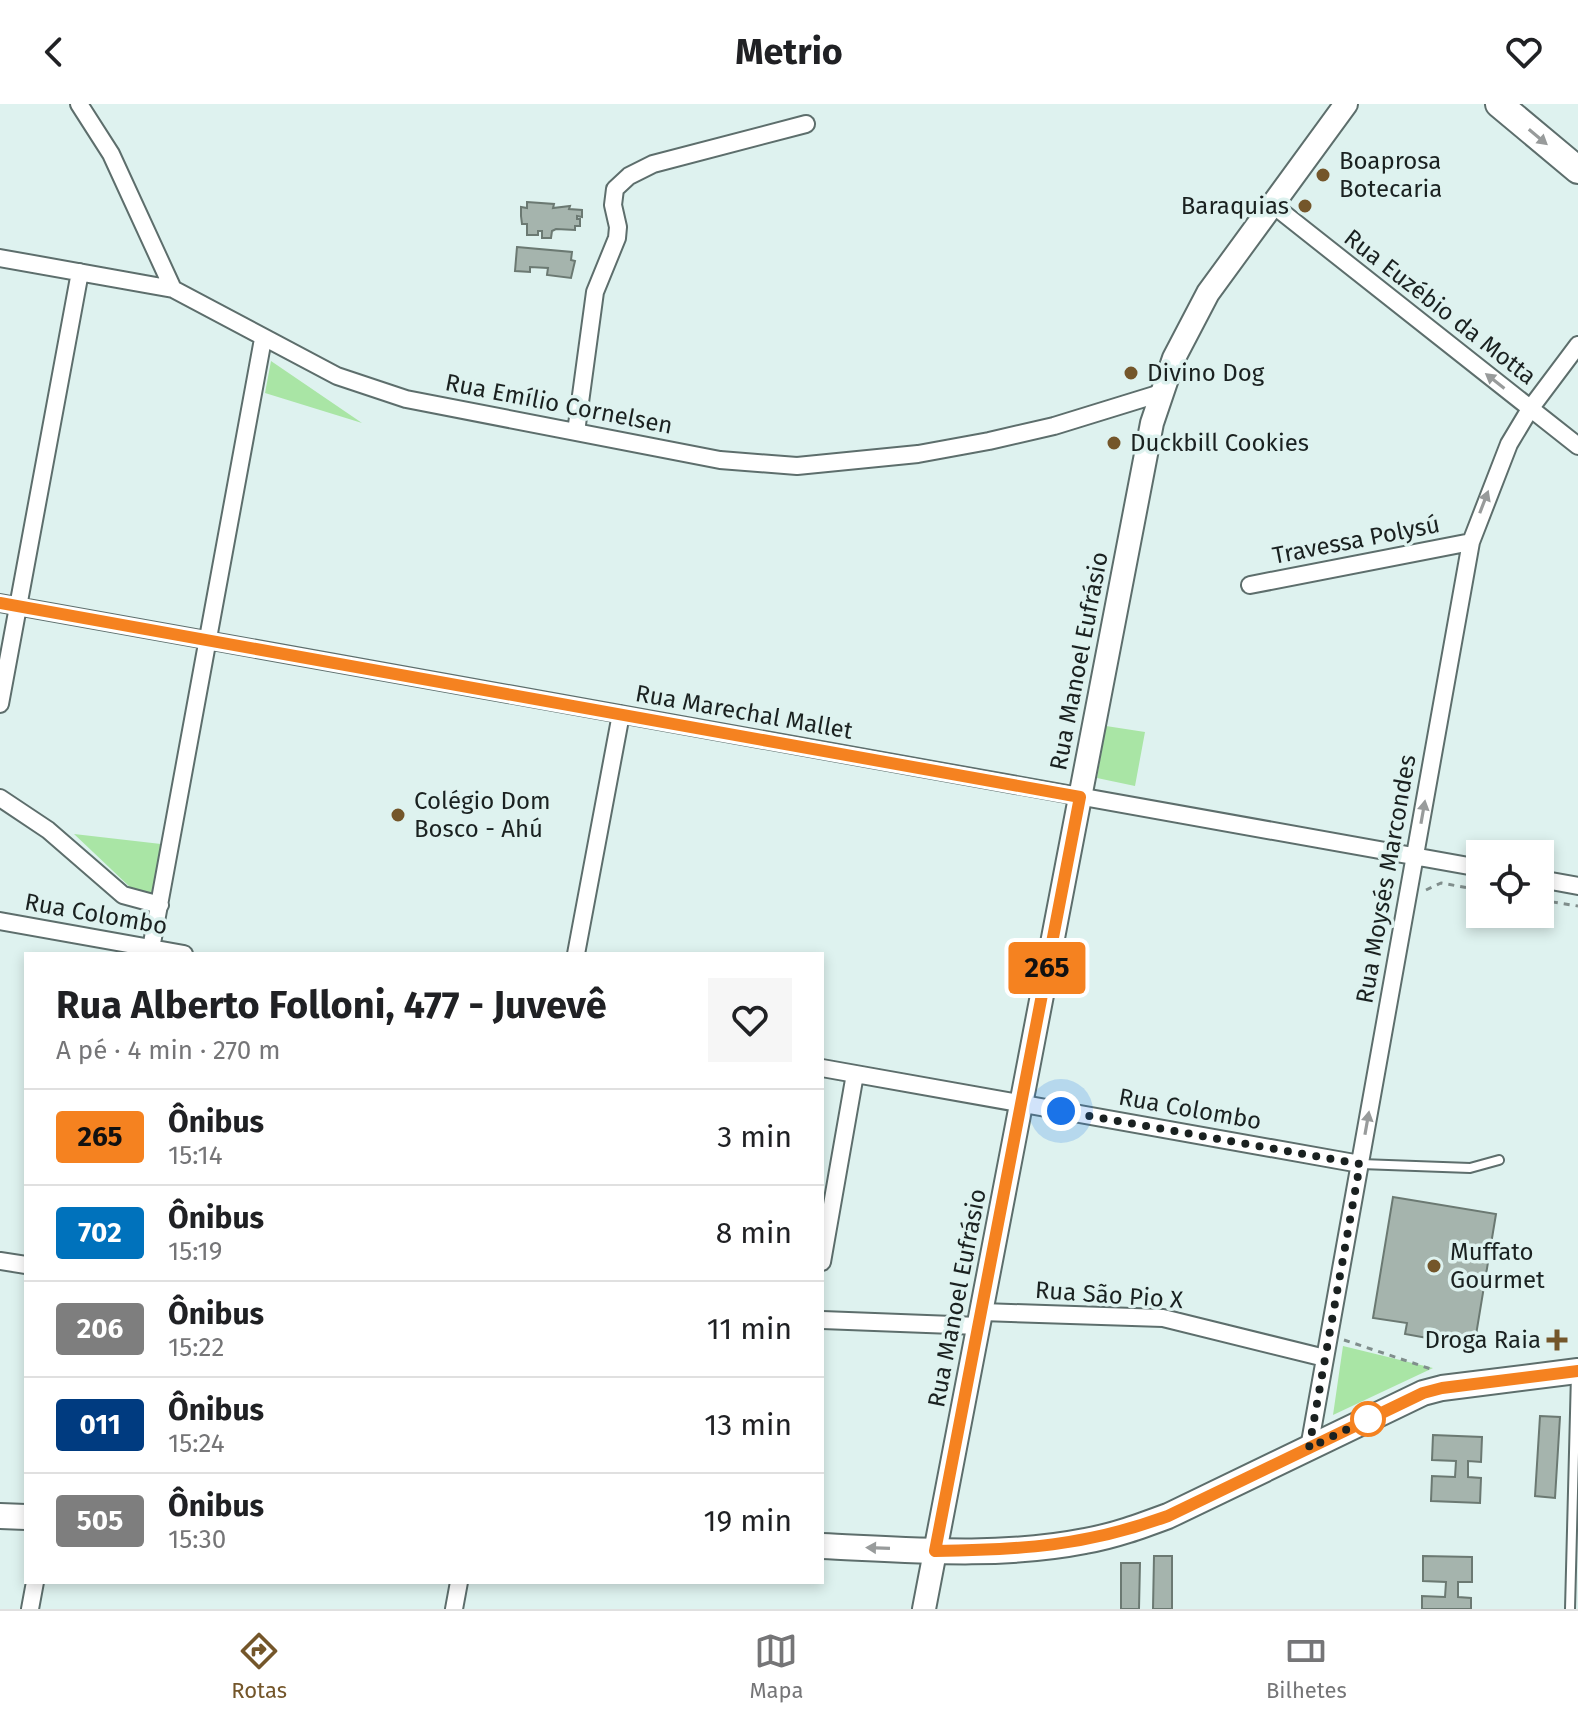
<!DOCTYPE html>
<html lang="pt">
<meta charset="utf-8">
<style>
:root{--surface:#fff;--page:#f6f6f6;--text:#202124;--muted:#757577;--line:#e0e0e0;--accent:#74562a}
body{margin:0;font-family:"Fira Sans",sans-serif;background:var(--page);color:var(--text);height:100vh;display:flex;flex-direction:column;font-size:30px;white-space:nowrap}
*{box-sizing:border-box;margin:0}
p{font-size:26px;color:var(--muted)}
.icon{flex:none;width:44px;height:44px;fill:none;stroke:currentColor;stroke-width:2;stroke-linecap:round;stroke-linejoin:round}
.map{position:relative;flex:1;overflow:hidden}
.details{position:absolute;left:24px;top:848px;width:800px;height:632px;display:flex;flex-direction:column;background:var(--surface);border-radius:0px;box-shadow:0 4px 12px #0003}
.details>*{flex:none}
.badge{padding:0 16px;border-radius:6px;font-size:28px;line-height:52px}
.fabs{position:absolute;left:1466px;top:736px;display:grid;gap:16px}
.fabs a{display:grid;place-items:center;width:88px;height:88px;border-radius:0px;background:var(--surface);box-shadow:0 4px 12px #0003;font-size:40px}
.you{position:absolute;width:40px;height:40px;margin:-20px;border:6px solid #fff;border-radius:50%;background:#1a73e8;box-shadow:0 0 0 12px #1a73e833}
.map>.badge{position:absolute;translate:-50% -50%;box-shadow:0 0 0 4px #fff}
.round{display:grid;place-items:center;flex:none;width:84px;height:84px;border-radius:0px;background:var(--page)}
.overview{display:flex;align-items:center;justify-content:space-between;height:136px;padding:0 32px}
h1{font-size:38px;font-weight:700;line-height:60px}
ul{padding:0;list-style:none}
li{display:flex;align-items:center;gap:24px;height:96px;padding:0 32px;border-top:2px solid var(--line)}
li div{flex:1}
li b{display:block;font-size:30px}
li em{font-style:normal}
li .badge{min-width:88px;font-weight:700;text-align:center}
header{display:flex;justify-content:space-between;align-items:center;height:104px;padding:0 32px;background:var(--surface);font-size:36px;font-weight:700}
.tabs{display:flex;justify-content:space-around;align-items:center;height:112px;border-top:2px solid var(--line);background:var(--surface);font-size:22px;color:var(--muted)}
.tabs a{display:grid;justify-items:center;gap:4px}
.tabs .active{color:var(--accent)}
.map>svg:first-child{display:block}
.green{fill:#a9e5a5}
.building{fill:#a5b4ad;stroke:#6b7972;stroke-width:2}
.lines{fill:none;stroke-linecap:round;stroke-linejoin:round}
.service-casing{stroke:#5d6e6c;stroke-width:12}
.minor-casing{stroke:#5d6e6c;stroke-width:20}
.tertiary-casing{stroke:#5d6e6c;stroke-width:26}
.secondary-casing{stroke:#5d6e6c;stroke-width:28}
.primary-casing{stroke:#5d6e6c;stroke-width:30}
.path{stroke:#808e8c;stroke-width:3;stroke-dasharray:6 6;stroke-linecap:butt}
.service{stroke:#fff;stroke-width:8}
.minor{stroke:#fff;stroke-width:16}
.tertiary{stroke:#fff;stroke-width:22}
.secondary{stroke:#fff;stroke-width:24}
.primary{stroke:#fff;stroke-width:26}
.oneway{fill:#989b9b}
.line-casing{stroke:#fff;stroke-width:18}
.line{stroke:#f58220;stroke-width:12}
.walk{stroke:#1a2120;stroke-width:8;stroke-dasharray:0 14.4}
.poi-dot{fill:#74562a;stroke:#def2ef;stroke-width:3}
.stop-dot{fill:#fff;stroke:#f58220;stroke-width:4}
.labels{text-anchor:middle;stroke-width:7;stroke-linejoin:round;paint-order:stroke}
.poi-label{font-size:24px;fill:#1a2120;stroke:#def2ef;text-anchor:start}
.street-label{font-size:24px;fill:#1a2120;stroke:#def2ef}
</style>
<header><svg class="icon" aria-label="back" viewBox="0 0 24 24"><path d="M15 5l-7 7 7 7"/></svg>Metrio<svg class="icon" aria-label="heart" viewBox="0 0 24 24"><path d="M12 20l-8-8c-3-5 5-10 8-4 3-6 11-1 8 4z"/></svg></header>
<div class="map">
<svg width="1578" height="1505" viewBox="0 0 1578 1505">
<rect width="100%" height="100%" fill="#def2ef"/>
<path class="green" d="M 271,257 L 362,319 L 265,289 Z
M 1106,622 L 1145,628 L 1135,682 L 1097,674 Z
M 74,730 L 161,740 L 152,792 L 131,784 Z
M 1343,1242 L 1433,1264 L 1333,1311 Z"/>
<path class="building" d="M 527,98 L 554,100 L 553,104 L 570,102 L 569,105 L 582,106 L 582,113 L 577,112 L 577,115 L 580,115 L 580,122 L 575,122 L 575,126 L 556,125 L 552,127 L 551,134 L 542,134 L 542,127 L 538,127 L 538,131 L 527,131 L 527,120 L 522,120 L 521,112 L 521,103 L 527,104 Z
M 517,143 L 572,148 L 571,156 L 575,157 L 571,174 L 547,171 L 548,164 L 530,163 L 530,168 L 515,167 Z
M 1393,1093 L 1496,1110 L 1476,1231 L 1468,1229 L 1466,1241 L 1405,1230 L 1407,1219 L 1373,1214 Z
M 1540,1312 L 1560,1313 L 1555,1394 L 1535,1392 Z
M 1433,1331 L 1482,1333 L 1481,1358 L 1468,1357 L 1468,1373 L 1481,1374 L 1480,1399 L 1431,1397 L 1432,1372 L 1455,1373 L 1456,1357 L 1432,1356 Z
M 1154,1452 L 1172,1452 L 1172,1505 L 1153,1505 Z
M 1423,1452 L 1472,1453 L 1472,1478 L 1458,1478 L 1458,1493 L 1471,1494 L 1471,1505 L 1422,1505 L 1422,1492 L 1445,1493 L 1446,1478 L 1423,1477 Z
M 1121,1459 L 1140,1459 L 1139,1505 L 1121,1505 Z"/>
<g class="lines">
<defs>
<path id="service" d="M 1361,1060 L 1470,1064 L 1499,1056
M 1570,1505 L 1576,1270"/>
<path id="minor" d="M 79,0 L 111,50 L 173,185 L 337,272 L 406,295 L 720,356 L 797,362 L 918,350 L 989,337 L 1054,322 L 1161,289
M 1273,101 L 1578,342
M 0,154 L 173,185
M 576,328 L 595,188 L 617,134 L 618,123 L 613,101 L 615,85 L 629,72 L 653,60 L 806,20
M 1250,481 L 1471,438
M 0,499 L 1480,764
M 0,600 L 80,168
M 0,694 L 48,726 L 123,791 L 160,801
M 1540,775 L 1578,782
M 0,817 L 184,850
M 150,850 L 263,235
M 576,850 L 621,610
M 822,964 L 1360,1060
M 0,1157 L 26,1161
M 822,1158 L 855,970
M 982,1208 L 1163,1214 L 1325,1254
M 822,1216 L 979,1222
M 1309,1344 L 1471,438 L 1509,340 L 1530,305 L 1578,241
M 30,1505 L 35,1478
M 454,1505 L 459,1478"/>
<path id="tertiary" d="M 924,1505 L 1152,319 L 1174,254 L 1208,189 L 1346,0"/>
<path id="secondary" d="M 0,1412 L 26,1413
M 822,1442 C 909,1446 999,1454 1085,1437 C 1114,1432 1141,1422 1168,1412 L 1423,1289 L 1442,1284 L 1578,1267"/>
<path id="primary" d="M 1499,0 L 1578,66"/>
</defs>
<use href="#service" class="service-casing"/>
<use href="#minor" class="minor-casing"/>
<use href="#tertiary" class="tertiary-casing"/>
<use href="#secondary" class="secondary-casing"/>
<use href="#primary" class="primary-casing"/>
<path class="path" d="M 1426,786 L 1441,779 L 1480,786
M 1540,796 L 1578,802
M 1344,1236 L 1434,1266"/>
<use href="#service" class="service"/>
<use href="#minor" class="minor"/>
<use href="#tertiary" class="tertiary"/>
<use href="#secondary" class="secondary"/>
<use href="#primary" class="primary"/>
</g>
<defs><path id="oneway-solid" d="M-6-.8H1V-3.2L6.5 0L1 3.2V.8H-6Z" transform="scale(2)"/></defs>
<g class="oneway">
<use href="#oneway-solid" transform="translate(1538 33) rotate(40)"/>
<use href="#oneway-solid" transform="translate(1495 277) rotate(-142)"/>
<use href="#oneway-solid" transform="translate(1484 398) rotate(-69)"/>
<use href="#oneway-solid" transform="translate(1423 708) rotate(-80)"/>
<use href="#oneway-solid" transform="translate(1367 1019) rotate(-80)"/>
<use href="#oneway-solid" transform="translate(878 1444) rotate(-178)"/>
</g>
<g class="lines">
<defs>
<path id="line" d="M 0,499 L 1080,693 L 935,1447 C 1020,1446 1086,1442 1168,1412 L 1423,1289 L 1442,1284 L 1578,1267"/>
</defs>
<use href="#line" class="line-casing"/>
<use href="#line" class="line"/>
<path class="walk" d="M 1061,1007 L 1360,1060 L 1309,1344 L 1368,1315"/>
</g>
<g class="poi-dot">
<circle cx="1323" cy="71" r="8"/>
<circle cx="1305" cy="102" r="8"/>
<circle cx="1131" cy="269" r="8"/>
<circle cx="1114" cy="339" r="8"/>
<circle cx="398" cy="711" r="8"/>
<circle cx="1434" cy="1162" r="8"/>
<path d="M1553 1224h8v8h8v8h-8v8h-8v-8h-8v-8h8z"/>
</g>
<circle class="stop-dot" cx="1368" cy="1315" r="16"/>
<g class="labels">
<g class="poi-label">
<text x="1339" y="65">Boaprosa<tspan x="1339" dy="28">Botecaria</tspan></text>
<text x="1289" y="110" text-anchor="end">Baraquias</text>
<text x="1147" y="277">Divino Dog</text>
<text x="1130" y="347">Duckbill Cookies</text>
<text x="414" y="705">Colégio Dom<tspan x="414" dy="28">Bosco - Ahú</tspan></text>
<text x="1450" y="1156">Muffato<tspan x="1450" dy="28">Gourmet</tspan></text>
<text x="1541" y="1244" text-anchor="end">Droga Raia</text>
</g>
<g class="street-label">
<text transform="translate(1440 203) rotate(38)" y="8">Rua Euzébio da Motta</text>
<text transform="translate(559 300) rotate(11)" y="8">Rua Emílio Cornelsen</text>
<text transform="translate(1356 436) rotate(-11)" y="8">Travessa Polysú</text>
<text transform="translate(1079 557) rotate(-79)" y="8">Rua Manoel Eufrásio</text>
<text transform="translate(744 608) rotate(10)" y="8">Rua Marechal Mallet</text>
<text transform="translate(1386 775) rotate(-80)" y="8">Rua Moysés Marcondes</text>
<text transform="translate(96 810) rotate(10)" y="8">Rua Colombo</text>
<text transform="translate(1190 1005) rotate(10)" y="8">Rua Colombo</text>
<text transform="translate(1109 1191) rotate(4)" y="8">Rua São Pio X</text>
<text transform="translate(957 1194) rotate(-79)" y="8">Rua Manoel Eufrásio</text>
</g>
</g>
</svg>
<div class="fabs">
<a><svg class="icon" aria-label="locate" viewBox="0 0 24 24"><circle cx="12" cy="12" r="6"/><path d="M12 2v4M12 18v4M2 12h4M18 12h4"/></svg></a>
</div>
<div class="you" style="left:1061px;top:1007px"></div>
<b class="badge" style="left:1047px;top:864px;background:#f58220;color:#111">265</b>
<section class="details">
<div class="overview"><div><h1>Rua Alberto Folloni, 477 - Juvevê</h1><p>A pé · 4 min · 270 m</p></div><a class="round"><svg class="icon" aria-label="heart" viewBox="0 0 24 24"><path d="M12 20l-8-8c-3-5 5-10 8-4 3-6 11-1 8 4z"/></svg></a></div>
<ul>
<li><span class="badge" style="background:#f58220;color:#111">265</span><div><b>Ônibus</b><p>15:14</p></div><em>3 min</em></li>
<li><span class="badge" style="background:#0072bc;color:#fff">702</span><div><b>Ônibus</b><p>15:19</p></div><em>8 min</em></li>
<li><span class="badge" style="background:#7e7e7e;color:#fff">206</span><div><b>Ônibus</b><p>15:22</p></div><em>11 min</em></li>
<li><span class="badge" style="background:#003b80;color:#fff">011</span><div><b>Ônibus</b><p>15:24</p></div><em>13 min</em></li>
<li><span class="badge" style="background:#7e7e7e;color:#fff">505</span><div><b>Ônibus</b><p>15:30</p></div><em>19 min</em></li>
</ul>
</section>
</div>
<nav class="tabs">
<a class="active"><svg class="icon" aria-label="directions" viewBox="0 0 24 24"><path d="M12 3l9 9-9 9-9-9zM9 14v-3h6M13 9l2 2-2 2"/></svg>Rotas</a>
<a><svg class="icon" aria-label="map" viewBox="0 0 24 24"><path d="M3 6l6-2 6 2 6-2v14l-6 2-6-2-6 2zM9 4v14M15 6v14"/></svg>Mapa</a>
<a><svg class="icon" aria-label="tickets" viewBox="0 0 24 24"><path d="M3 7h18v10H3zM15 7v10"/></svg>Bilhetes</a>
</nav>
